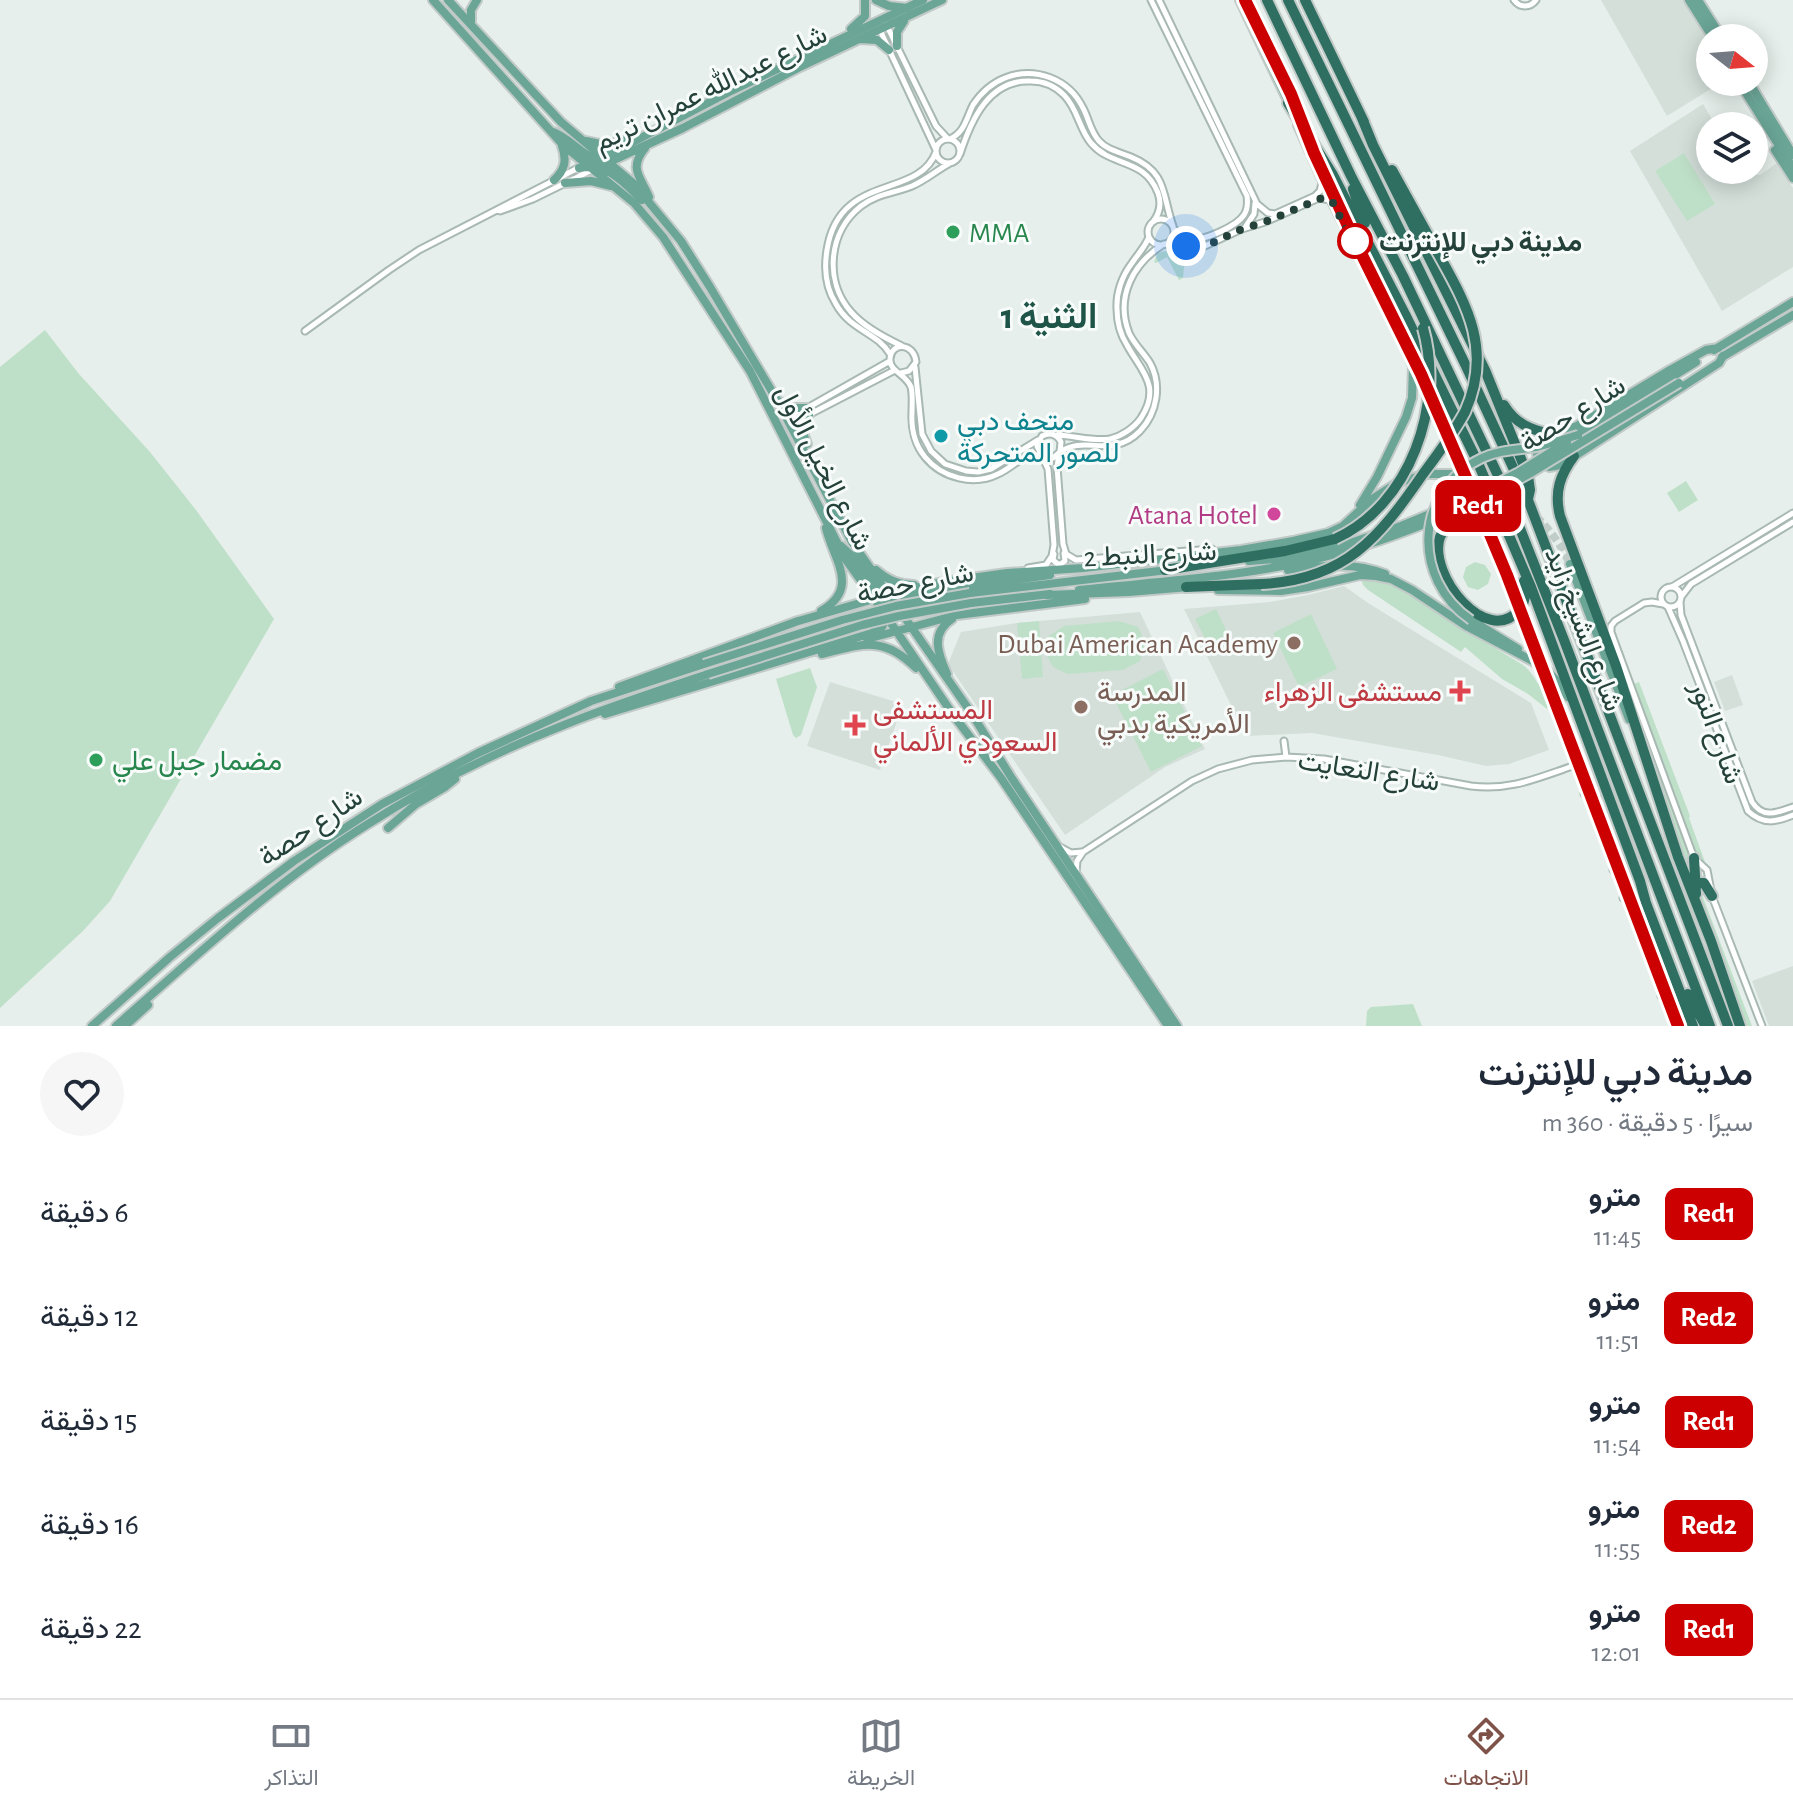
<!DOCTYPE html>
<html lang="ar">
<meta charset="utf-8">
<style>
:root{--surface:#fff;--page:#f6f6f7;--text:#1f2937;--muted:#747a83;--line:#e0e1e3;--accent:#7f5249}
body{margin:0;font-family:"Alegreya Sans",Vazirmatn,sans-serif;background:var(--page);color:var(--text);direction:rtl;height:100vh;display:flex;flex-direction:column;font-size:30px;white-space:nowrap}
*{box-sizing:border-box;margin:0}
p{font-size:26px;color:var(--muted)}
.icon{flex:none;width:44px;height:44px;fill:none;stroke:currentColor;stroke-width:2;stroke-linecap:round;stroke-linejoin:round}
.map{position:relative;height:1026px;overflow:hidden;direction:ltr}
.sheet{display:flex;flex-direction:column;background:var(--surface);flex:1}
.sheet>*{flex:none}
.badge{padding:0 16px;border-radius:12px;font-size:28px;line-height:52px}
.needle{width:52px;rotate:107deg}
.tools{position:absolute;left:1696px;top:24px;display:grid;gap:16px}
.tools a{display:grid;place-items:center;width:72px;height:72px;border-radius:50%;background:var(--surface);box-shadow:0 4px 20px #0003;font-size:40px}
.you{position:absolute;width:40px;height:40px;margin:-20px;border:6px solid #fff;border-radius:50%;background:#1a73e8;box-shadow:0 0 0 12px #1a73e833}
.map>.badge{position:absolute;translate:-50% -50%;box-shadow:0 0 0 4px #fff}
.round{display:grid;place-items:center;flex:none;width:84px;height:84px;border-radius:42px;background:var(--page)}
.summary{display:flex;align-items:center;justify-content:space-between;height:136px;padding:0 40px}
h1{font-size:38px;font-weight:600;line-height:60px}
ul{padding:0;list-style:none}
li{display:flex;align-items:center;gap:24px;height:104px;padding:0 40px}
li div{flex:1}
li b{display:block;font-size:30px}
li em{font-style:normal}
li .badge{min-width:88px;font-weight:700;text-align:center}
.menu{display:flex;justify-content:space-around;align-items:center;height:112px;border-top:2px solid var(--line);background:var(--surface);font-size:22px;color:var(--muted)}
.menu a{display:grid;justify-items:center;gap:4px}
.menu .on{color:var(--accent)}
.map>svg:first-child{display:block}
.built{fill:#d4dfda}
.green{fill:#bfe0c8}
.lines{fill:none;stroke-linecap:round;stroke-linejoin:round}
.major-tunnel{stroke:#bfccc8;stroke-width:8;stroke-dasharray:8 4;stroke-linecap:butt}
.minor-casing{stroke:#a8b8b2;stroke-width:9}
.major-casing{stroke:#c2cac8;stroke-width:12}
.highway-casing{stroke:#c2cac8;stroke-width:14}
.minor{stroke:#fff;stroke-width:5}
.major{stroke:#6aa596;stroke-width:8}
.highway{stroke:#2f6f62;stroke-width:10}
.rail-casing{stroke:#5f7d75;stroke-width:5}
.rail{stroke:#f7fbf9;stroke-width:2;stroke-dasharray:6;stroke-linecap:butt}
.major-bridge-casing{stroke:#c2cac8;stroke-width:12;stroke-linecap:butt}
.highway-bridge-casing{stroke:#c2cac8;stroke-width:14;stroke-linecap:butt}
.major-bridge{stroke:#6aa596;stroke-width:8}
.highway-bridge{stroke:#2f6f62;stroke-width:10}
.line-casing{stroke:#fff;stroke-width:18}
.line{stroke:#c00;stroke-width:12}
.walk{stroke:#24423a;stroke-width:8;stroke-dasharray:0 14.4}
.leisure-dot{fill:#2e9e5b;stroke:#f7fbf9;stroke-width:3}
.stop-dot{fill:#fff;stroke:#c00;stroke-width:4}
.culture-dot{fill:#0f9aa8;stroke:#f7fbf9;stroke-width:3}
.hotel-dot{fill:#d1479c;stroke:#f7fbf9;stroke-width:3}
.education-dot{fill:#8d6e63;stroke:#f7fbf9;stroke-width:3}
.health-dot{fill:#e0444e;stroke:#f7fbf9;stroke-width:3}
.labels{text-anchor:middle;stroke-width:6;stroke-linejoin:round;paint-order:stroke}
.street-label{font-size:28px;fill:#24423a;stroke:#f7fbf9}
.leisure-label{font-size:28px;fill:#27864d;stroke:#f7fbf9;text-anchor:start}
.stop-label{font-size:28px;font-weight:bold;fill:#24423a;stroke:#f7fbf9;text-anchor:start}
.culture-label{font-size:28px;fill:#0d838f;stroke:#f7fbf9;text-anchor:start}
.hotel-label{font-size:28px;fill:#b23c85;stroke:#f7fbf9;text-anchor:end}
.education-label{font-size:28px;fill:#785e54;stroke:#f7fbf9;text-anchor:end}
.health-label{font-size:28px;fill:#be3a42;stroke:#f7fbf9;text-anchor:end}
.district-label{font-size:36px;font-weight:bold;fill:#1f5548;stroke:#f7fbf9}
</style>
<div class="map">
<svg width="1793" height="1026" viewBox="0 0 1793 1026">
<rect width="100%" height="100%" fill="#e6efeb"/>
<path class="built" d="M 1601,0 L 1684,0 L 1710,43 L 1710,82 L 1722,82 L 1667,116 Z
M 1703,104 L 1716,126 L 1710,126 L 1710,170 L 1743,170 L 1745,173 L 1760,175 L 1777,163 L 1793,188 L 1793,267 L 1722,311 L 1630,151 Z
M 1344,586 L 1368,603 L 1531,703 L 1549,750 L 1509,764 L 1486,766 L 1438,755 L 1312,733 L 1246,736 L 1184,609 L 1270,602 L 1308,595 Z
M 1140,612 L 1205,749 L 1165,767 L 1065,835 L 948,664 L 961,632 L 1017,623 Z
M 1732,675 L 1743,705 L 1725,711 L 1714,682 Z
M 830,682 L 903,704 L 880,770 L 807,746 Z
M 1793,966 L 1793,1026 L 1769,1026 L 1752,981 Z"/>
<path class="green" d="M 1684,153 L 1715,204 L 1687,221 L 1655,171 Z
M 1174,249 L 1181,250 L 1185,255 L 1183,278 L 1179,280 L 1167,257 L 1156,263 L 1154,262 L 1158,253 Z
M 45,330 L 79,374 L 150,452 L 196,510 L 274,619 L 110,901 L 83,931 L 0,1008 L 0,367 Z
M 1686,481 L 1698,500 L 1679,512 L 1667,493 Z
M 1475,562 L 1485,565 L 1491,574 L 1488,584 L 1478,590 L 1468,587 L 1463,577 L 1466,567 Z
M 1361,578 L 1390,582 L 1406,590 L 1449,620 L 1523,665 C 1531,671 1534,678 1540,686 C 1543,690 1548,692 1549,696 C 1552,702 1549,704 1547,709 L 1528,694 L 1502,679 L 1465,647 L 1461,652 L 1368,590 L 1363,585 Z
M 1216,609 L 1230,638 L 1210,648 L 1195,619 Z
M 1311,614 L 1337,669 L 1299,687 L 1273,633 Z
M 1039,621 L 1043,677 L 1022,679 L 1017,623 Z
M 1119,621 L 1138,627 L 1145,642 L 1140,661 L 1123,670 L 1067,674 L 1053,667 L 1045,652 L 1049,636 L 1064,626 Z
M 1607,629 L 1666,788 L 1675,818 L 1693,863 L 1693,872 L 1689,868 L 1638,725 Z
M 810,668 L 817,687 L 801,735 L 796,738 L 793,735 L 776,679 Z
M 1163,669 L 1202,746 L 1151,772 L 1112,695 Z
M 1639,682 L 1690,816 L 1689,818 L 1705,862 L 1697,857 L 1634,684 Z
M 1698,890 L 1701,892 L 1752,1026 L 1740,1026 L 1695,894 Z
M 1413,1004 L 1422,1026 L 1366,1026 L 1367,1011 L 1371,1007 Z"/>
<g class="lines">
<path class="major-tunnel" d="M 1451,475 L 1488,486
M 1507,495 C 1536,512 1556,534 1570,564"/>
<defs>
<path id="minor" d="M 1151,0 L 1247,196 C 1248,203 1248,209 1244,215 C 1237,226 1204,241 1191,239 C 1184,237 1179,234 1174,229
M 1159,0 L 1257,204 L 1268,213 L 1275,214 L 1315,196 L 1320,191 L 1322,183
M 1514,0 C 1520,8 1530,8 1536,0
M 886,24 L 936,126 L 948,139
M 879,28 L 936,150
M936 151a12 12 0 1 1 24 0a12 12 0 1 1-24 0Z
M 950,139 C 965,132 966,119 973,105 C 981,93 992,83 1005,78 C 1035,66 1069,79 1083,108 C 1089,119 1090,131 1099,141 C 1107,150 1119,152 1131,157 C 1168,172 1162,196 1173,226
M 960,154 C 971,120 989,79 1031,81 C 1044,81 1055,86 1064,95 C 1078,109 1079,129 1091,143 C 1112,168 1144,157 1158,193 C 1162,204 1160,213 1153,222
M 500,211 L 533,199 L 594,169
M1148 232a13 13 0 1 1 26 0a13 13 0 1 1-26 0Z
M 1246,226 L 1254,214 L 1255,203
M 1166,244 L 1196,247 L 1205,246 L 1242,229 L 1265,222 L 1319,198 L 1330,200
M 305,331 L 389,270 L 419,250 L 582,166
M 902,346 C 885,338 863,326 851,312 C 824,281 828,232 861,206 C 876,194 895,193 912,186 C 926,180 937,170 950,163
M 890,354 C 877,332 851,331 836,304 C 826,288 824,268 827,250 C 839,172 918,200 936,152
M 915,367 L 922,434 L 931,451 L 945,464 L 966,471 L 978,472 L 991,469 L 1038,440
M 901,373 L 909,371 L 916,362 C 914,342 891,342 890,359 C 889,371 906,374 911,387 C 913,395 912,403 912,412 C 911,428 915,445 925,457 C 942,478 974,486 998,474 C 1014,467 1022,453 1041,455
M 788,419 L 890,361
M 791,424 L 895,370
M 1054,435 C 1073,435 1093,442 1110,439 C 1122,436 1134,428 1141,418 C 1162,386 1141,371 1127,345 C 1120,334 1117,322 1117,309 C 1116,293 1122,276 1132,263 C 1138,254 1145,247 1149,237
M 1060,452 C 1086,434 1111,460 1140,431 C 1157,413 1162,385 1150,363 C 1143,352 1134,344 1129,333 C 1115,297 1133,263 1164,244
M 1059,453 L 1057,467 L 1063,544 L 1066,554 L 1076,560 L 1212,549
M 1054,554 L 1053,560 L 1059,565 L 1065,561 L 1064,553
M 1028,568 L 1046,565 L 1052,556 L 1054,545 L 1048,469 L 1037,446 L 1042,436 C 1050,432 1057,434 1061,442 L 1060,452 L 1053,458 L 1043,457
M1661 597a10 10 0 1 1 20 0a10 10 0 1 1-20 0Z
M 1672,587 L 1793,513
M 1681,597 L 1691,584 L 1793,522
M 1680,602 L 1681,615 L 1752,802 C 1763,819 1776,813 1793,807
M 1663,604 L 1652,602 L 1644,603 L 1615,621 L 1611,626 L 1611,632 L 1694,858 L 1707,870 L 1712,896 L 1762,1026
M 1668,607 L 1683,641 L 1748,811 C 1763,825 1776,822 1793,815
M 1284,741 L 1286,757
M 1584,794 L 1597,798
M 1058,846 L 1071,853 L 1082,852
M 1613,870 L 1618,854
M 1076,872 L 1077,861 L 1083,852 L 1192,781 L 1218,769 L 1252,760 L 1286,757 L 1324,759 L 1471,786 C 1510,791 1537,778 1573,766 L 1582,767 L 1586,772 L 1682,1026
M 1623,898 L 1631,904 L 1637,905
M 1661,996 L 1666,986"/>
<path id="major" d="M 433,0 L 564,146 L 634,203 L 663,237 L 750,371 L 846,560 L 880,607 L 954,716 L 1001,778 L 1168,1026
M 448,0 L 561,122 L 633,183 L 681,241 L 710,287 L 777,400 L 852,542 L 972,714 L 1011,777 L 1177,1026
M 876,0 L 889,6 L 907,8
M 1240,0 L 1290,105
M 1689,0 L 1713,38
M 1698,0 L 1722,38
M 471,23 L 471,10 L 477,0
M 851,29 L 865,16 L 865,0
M 860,39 L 877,40 L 889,50
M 897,46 L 897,32 L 904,21
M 1739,82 L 1793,168
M 1749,82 L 1793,155
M 1298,125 L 1332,201 L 1403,341 L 1413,366 L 1412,398 L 1406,417 L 1377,477 L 1360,505
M 553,132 C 570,138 581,155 598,160
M 586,141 L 605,145 L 627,140
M 645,148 C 628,169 641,177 649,197
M 1775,150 L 1793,178
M 586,164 L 610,154 L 727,93 L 923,0
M 579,168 C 607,162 623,182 642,200
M 594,169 L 683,128 L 800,67 L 942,0
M 554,180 C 565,170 567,160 562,146
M 565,183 L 591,181 L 611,186
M 1718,348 L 1706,350 L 1670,370 L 1577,426 L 1544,436 L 1536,447 L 1538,459 L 1549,467 L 1561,465 L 1719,363 L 1723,356
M 1714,350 L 1793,302
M 1722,357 L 1793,315
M 778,401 L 791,408 L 807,408
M 1578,435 L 1696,362
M 807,444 L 802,430 L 809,415
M 841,546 L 852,556 L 884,601
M 1249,561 L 1290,558 L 1338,547 L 1401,526 L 1466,499
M 1570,564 L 1629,719
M 876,570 C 887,580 899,585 914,585
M 1288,570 C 1322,566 1352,561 1385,574
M 1079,590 C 1152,582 1226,578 1297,563 C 1353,552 1406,532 1459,510
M 1218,590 L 1281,591 L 1308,587 L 1360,575 L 1376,576 L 1391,579 L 1412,590 L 1466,626 L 1544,667 L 1556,680 L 1568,697
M 970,593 L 1168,570
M 1046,595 L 1129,592 L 1189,587
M 971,603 L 1050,594
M 900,608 L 905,599 L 919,593 L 1050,575
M 821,611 C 861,588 833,559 826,528
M 1471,620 L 1518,649
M 795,622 L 901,591 L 943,582 L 1007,573 L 1083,568 L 1241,550 L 1293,541 L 1328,533 L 1343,526 L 1372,499 L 1397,483 L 1426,474 L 1450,474
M 867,639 L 957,615 L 1085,599
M 822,654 C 863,644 883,635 916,668
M 947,674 C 938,654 930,633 952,619
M 619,687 L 798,621
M 605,714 L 872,633 L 882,627 L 887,616
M 388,828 L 416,804 L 445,787 L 455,779
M 92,1026 L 170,957 L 218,918 L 294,861 L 382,804 L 478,753 L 591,701 L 704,664
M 116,1026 C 197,955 276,881 368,824 C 428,786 498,751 564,725 C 611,706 660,690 708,674
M 125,1026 L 148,1005"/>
<path id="highway" d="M 1267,0 L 1351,176 L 1403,276 L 1504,488 L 1564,640 L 1710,1026
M 1288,0 L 1466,366 L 1528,500 L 1728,1026
M 1305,0 L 1364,122
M 1288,103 L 1333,175 L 1405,314 L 1478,463 L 1531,587 L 1640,881 L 1646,903 L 1693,1026
M 1362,118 L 1373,145 L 1485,370 L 1528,476 L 1530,490 L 1528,499
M 1392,170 L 1434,246
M 1353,189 L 1365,223
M 1504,405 C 1515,423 1530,430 1551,434
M 1574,456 C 1560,475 1554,492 1560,516 L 1616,666 L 1678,857 L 1711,941 L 1740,1026
M 1463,508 C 1455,517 1445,525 1440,537 C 1427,575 1487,648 1519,610 C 1526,602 1526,591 1524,581
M 1165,570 L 1285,551 L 1335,539
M 1186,587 L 1261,584
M 1694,858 L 1696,894
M 1695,886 L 1700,883 L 1704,883 L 1712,896
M 1688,994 L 1705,1025"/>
</defs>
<use href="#minor" class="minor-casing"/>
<use href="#major" class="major-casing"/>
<use href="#highway" class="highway-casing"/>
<use href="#minor" class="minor"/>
<use href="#major" class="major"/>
<use href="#highway" class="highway"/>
<defs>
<path id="rail" d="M 1245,0 L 1291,94 L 1314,153 L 1355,241 L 1421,374 L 1507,575 L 1678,1026"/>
</defs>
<use href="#rail" class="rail-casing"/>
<use href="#rail" class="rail"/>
<defs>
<path id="major-bridge" d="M 1466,499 L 1519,472 L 1567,442
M 1469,506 L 1529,474 L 1679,383
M 1471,620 C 1411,579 1414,490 1482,458 C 1499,450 1517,450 1536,447 C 1550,444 1564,439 1578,435
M 704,664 L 842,620 L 896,606 L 970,593
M 708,674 L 862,625 L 899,616 L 971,603"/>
<path id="highway-bridge" d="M 1335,539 C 1410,505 1445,405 1423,328
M 1261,584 C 1345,580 1379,538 1423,474 C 1438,454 1453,434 1465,412 C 1494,347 1465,302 1434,246"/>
</defs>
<use href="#major-bridge" class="major-bridge-casing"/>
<use href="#highway-bridge" class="highway-bridge-casing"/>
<use href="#major-bridge" class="major-bridge"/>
<use href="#highway-bridge" class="highway-bridge"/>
</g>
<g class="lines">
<defs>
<path id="line" d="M 1245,0 L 1291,94 L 1314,153 L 1355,241 L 1421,374 L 1474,496 L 1507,575 L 1678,1026"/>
</defs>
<use href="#line" class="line-casing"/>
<use href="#line" class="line"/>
<path class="walk" d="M 1186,246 L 1201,247 L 1210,244 L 1242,229 L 1265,222 L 1322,198 L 1332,201 L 1356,249 L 1355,241"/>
</g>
<g class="leisure-dot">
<circle cx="953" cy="232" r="8"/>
<circle cx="96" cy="760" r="8"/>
</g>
<circle class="stop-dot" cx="1355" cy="241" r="16"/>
<circle class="culture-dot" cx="941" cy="436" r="8"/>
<circle class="hotel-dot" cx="1274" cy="514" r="8"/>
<g class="education-dot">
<circle cx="1294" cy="643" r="8"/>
<circle cx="1081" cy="707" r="8"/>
</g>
<g class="health-dot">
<path d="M1456 679h8v8h8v8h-8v8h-8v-8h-8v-8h8z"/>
<path d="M851 713h8v8h8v8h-8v8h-8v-8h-8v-8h8z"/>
</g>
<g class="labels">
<g class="street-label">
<text transform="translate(710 87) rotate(-26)" y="10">شارع عبدالله عمران تريم</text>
<text transform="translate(1572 413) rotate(-32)" y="10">شارع حصة</text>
<text transform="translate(825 467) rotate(63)" y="10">شارع الخيل الأول</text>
<text transform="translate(1150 553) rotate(-3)" y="10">شارع النبط 2</text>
<text transform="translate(915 582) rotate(-11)" y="10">شارع حصة</text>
<text transform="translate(1585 629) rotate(69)" y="10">شارع الشيخ زايد</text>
<text transform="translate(1718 732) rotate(70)" y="10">شارع النور</text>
<text transform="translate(1369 770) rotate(9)" y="10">شارع النعايت</text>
<text transform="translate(310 826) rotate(-34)" y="10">شارع حصة</text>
</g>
<g class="leisure-label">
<text x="969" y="242">MMA</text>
<text x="112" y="770">مضمار جبل علي</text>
</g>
<g class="stop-label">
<text x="1379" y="251">مدينة دبي للإنترنت</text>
</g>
<g class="culture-label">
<text x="957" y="430">متحف دبي<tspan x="957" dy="32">للصور المتحركة</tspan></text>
</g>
<g class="hotel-label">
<text x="1258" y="524">Atana Hotel</text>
</g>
<g class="education-label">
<text x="1278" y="653">Dubai American Academy</text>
<text x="1097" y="701" text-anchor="start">المدرسة<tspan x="1097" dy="32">الأمريكية بدبي</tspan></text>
</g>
<g class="health-label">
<text x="1442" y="701">مستشفى الزهراء</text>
<text x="873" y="719" text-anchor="start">المستشفى<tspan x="873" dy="32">السعودي الألماني</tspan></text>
</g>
<g class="district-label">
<text x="1049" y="328">الثنية 1</text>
</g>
</g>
</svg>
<div class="tools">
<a><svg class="needle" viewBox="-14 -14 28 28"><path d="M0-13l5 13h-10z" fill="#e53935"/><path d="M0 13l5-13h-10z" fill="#747a83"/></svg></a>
<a><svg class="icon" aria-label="layers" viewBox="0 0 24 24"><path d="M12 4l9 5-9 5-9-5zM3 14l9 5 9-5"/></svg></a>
</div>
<div class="you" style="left:1186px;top:246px"></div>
<b class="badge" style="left:1478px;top:506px;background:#c00;color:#fff">Red1</b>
</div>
<section class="sheet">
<div class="summary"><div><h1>مدينة دبي للإنترنت</h1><p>سيرًا · 5 دقيقة · 360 m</p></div><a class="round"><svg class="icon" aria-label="heart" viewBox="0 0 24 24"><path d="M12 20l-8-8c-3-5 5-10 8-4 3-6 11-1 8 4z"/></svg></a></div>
<ul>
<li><span class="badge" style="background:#c00;color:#fff">Red1</span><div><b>مترو</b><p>11:45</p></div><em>6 دقيقة</em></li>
<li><span class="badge" style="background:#c00;color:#fff">Red2</span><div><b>مترو</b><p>11:51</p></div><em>12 دقيقة</em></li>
<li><span class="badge" style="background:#c00;color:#fff">Red1</span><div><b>مترو</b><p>11:54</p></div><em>15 دقيقة</em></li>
<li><span class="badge" style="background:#c00;color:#fff">Red2</span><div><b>مترو</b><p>11:55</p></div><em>16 دقيقة</em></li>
<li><span class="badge" style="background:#c00;color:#fff">Red1</span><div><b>مترو</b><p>12:01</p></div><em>22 دقيقة</em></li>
</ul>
</section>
<nav class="menu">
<a class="on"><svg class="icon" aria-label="directions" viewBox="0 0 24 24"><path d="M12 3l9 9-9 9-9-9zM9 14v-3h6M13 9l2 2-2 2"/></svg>الاتجاهات</a>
<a><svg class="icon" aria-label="map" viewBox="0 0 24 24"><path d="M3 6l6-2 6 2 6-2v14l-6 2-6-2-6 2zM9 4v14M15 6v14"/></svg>الخريطة</a>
<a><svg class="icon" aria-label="tickets" viewBox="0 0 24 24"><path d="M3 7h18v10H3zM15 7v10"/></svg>التذاكر</a>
</nav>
